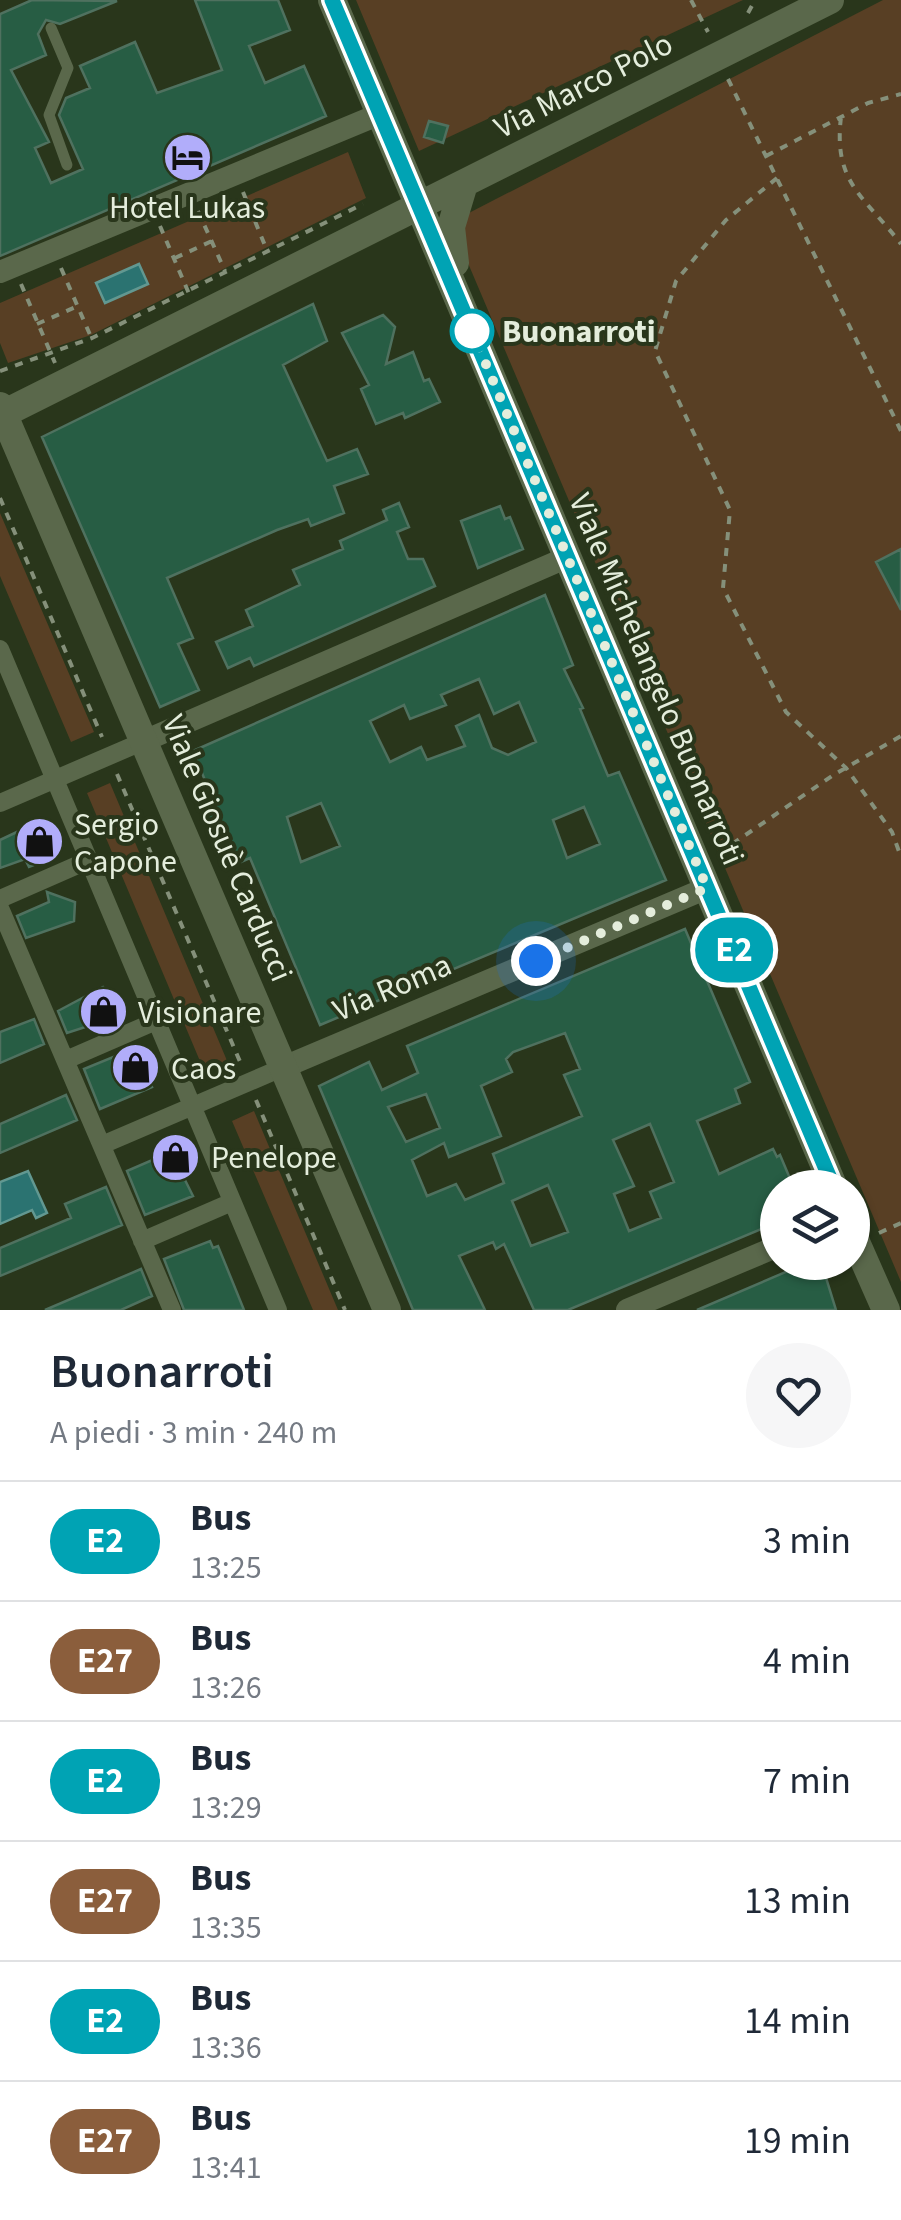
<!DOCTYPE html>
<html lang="it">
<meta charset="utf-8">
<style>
:root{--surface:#fff;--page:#f6f6f7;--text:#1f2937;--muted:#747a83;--line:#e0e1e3}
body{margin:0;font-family:"Source Sans 3",sans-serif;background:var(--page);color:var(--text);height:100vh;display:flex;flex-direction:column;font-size:38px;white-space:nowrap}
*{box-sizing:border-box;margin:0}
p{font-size:32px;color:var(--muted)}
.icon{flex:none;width:55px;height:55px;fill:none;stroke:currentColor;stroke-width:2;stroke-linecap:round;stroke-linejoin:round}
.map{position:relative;height:1310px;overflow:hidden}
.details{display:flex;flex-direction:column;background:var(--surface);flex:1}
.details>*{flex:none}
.badge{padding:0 20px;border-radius:32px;font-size:35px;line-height:65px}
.tools{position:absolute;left:760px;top:1170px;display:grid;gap:20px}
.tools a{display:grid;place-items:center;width:110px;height:110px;border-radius:50%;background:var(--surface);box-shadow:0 2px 8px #0004;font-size:50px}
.you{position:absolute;width:50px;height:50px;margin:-25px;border:8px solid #fff;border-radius:50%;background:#1a73e8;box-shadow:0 0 0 15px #1a73e833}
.map>.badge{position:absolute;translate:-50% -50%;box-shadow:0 0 0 5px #fff}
.round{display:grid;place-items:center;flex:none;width:105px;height:105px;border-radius:52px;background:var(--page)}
.summary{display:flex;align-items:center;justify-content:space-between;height:170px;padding:0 50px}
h1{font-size:48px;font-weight:600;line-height:75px}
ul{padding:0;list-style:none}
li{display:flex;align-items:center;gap:30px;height:120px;padding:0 50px;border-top:2px solid var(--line)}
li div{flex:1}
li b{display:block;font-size:38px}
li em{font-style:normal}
li .badge{min-width:110px;font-weight:700;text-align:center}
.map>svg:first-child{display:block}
.green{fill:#583f24}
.water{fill:#2b7371;stroke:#629891;stroke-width:2.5}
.building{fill:#275d44;stroke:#4f715f;stroke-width:2.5;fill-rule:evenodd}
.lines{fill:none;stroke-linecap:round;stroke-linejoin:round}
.path{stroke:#85907a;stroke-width:4;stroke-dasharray:8 8;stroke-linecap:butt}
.service{stroke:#5a684b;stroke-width:11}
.pedestrian{stroke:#5a684b;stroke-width:18}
.minor{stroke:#5a684b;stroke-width:22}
.tertiary{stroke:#5a684b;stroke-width:28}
.line-casing{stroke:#fff;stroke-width:22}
.line{stroke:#00a3b4;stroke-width:15}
.walk{stroke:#e4eddc;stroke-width:10;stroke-dasharray:0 18}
.stop-dot{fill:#fff;stroke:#00a3b4;stroke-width:5}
.labels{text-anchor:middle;stroke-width:8;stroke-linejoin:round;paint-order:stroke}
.street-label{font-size:32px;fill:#e4eddc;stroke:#29361b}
.poi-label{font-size:32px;fill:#e4eddc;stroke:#29361b;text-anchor:start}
.stop-label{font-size:32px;font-weight:bold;fill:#e4eddc;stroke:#29361b;text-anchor:start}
</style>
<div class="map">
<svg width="901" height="1310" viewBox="0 0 901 1310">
<rect width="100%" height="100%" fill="#29361b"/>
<path class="green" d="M 356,0 L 743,0 L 419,151 Z
M 883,0 L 901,0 L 901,1282 L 462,249 L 465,215 Z
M 348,152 L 366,198 L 91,335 L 8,363 L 0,343 L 0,303 Z
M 0,513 L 94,732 L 71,742 L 0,576 Z
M 110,783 L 228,1063 L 205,1073 L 87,793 Z
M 254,1111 L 338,1310 L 313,1310 L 232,1121 Z"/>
<path class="water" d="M 139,264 L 148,284 L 105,303 L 96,283 Z
M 28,1171 L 47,1213 L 36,1218 L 32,1210 L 0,1224 L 0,1182 Z"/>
<path class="building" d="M 32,0 L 117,1 L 60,24 L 46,20 L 38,34 L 46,55 L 11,70 L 49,142 L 35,148 L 51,183 L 83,169 L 59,115 L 66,98 L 90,88 L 80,66 L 135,42 L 157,93 L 222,70 L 195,0 L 278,0 L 290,30 L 249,46 L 265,83 L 304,66 L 326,116 L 0,256 L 0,14 Z
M 429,121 L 448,126 L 443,143 L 424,137 Z
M 313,304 L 327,341 L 283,365 L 327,461 L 357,449 L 368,474 L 334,486 L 344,513 L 311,526 L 308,519 L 277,530 L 167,578 L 193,638 L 178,644 L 199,690 L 160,707 L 42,437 Z
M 383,315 L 395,327 L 386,364 L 413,352 L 424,381 L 429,379 L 440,402 L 405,418 L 403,413 L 376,424 L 361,389 L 369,385 L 342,333 Z
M 399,503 L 409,527 L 397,532 L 408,559 L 423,559 L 435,586 L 254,666 L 250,658 L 228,668 L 216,642 L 253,626 L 246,610 L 300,585 L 293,570 L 343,549 L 340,541 L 387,520 L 383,510 Z
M 500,506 L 505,519 L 510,517 L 523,549 L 478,568 L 461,521 Z
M 901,549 L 901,610 L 876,562 Z
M 545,595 L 573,665 L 564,669 L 583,708 L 580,709 L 608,776 L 619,772 L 666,880 L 320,1025 L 250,858 L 227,868 L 198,800 L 211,795 L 193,751 ZM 479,679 L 494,714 L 519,702 L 536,742 L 508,755 L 492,748 L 479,715 L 456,726 L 465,746 L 427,760 L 421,747 L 390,762 L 370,721 L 404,705 L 410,719 L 446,705 L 441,695 ZM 321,803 L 340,846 L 301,862 L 287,817 ZM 584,807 L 600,844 L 567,858 L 553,820 Z
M 38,822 L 52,850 L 49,859 L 29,867 L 25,859 L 0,868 L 0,840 Z
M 47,892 L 75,902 L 74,921 L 26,938 L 17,916 L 49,902 Z
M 685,929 L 750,1082 L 735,1089 L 740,1103 L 697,1121 L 719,1174 L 773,1149 L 777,1157 L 780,1155 L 794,1188 L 778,1188 L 778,1222 L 568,1310 L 534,1310 L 504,1244 L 496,1249 L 493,1242 L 459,1256 L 485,1310 L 413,1310 L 319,1086 L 369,1062 L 382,1090 L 418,1073 L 407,1046 ZM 565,1033 L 580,1069 L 564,1075 L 582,1116 L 493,1154 L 504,1183 L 465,1200 L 456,1184 L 427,1196 L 412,1160 L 444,1143 L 449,1157 L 501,1136 L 481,1086 L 512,1072 L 506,1059 L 513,1052 ZM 426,1094 L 440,1128 L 406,1142 L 388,1107 ZM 650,1124 L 674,1182 L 650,1192 L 661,1218 L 629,1231 L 614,1194 L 634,1186 L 613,1140 ZM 548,1185 L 568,1232 L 531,1246 L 512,1201 Z
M 103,987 L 116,1002 L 113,1018 L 67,1033 L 58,1011 Z
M 34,1019 L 44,1044 L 0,1063 L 0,1032 Z
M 135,1048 L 152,1087 L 100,1109 L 84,1069 Z
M 66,1095 L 77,1120 L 0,1153 L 0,1124 Z
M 173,1151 L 181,1153 L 188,1170 L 183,1176 L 193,1196 L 145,1215 L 127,1171 Z
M 106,1187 L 122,1225 L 0,1276 L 0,1248 L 71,1218 L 65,1204 Z
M 210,1241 L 213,1248 L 218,1246 L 244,1310 L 184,1310 L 164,1259 Z
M 809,1262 L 823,1268 L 836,1310 L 697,1310 Z
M 141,1269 L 152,1296 L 121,1310 L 45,1310 Z"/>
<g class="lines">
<path class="path" d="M 691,0 L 708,32
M 748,13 L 755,0
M 728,79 L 901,431
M 841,117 C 833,183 864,196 901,244
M 766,156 L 868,103 L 901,94
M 777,178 L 726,220 L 676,281 L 655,351 L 730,510 L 723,588 L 786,712 L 846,768 L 892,832 L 901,857
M 243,192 L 266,248
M 198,211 L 225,271
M 160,226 L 190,296
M 175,258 L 212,241
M 61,268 L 91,337
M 21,284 L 55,363
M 37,324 L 78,306
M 0,371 L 92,338 L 363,204
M 0,498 L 102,737
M 117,774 L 241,1064
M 719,853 L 835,774 L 901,736
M 256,1100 L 345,1310
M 879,1233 L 901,1223"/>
<path class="service" d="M 51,28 L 68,68 L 49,115 L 67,165"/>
<path class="pedestrian" d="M 0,649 L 278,1310
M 0,803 L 144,741
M 0,899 L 89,860
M 0,908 L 172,1310
M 66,1060 L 156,1021
M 102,1145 L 284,1067
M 142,1241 L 232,1202"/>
<path class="minor" d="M 0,272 L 380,114
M 144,741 L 568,557
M 284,1067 L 707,888
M 627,1310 L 778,1246"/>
<path class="tertiary" d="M 332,0 L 834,1188
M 455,263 L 451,227 L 464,184
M 0,406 L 387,1310
M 3,414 L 830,0
M 852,1233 L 886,1310"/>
</g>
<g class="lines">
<defs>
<path id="line" d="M 332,0 L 834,1188"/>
</defs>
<use href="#line" class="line-casing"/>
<use href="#line" class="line"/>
<path class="walk" d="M 472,331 L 707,888 L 536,961"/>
</g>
<defs>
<symbol id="hotel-disc" viewBox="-11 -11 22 22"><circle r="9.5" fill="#b1adfa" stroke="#29361b"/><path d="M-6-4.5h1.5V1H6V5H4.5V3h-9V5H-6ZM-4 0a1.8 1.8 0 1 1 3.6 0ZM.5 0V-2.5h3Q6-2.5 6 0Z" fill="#111"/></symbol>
<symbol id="shop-disc" viewBox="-11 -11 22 22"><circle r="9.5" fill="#b1adfa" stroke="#29361b"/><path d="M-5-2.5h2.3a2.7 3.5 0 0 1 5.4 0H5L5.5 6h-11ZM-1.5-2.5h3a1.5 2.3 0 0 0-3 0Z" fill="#111"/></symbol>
</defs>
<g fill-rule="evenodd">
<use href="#hotel-disc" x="160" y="130" width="55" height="55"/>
<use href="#shop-disc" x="12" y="814" width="55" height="55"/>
<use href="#shop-disc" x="76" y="984" width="55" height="55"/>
<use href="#shop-disc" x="108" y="1040" width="55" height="55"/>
<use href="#shop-disc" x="148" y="1130" width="55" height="55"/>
</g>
<circle class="stop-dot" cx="472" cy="331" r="20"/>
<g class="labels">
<g class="street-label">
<text transform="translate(583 85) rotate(-27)" y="11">Via Marco Polo</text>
<text transform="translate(657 679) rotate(67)" y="11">Viale Michelangelo Buonarroti</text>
<text transform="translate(228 848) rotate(67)" y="11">Viale Giosuè Carducci</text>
<text transform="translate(392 987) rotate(-23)" y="11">Via Roma</text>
</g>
<g class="poi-label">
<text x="187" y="218" text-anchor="middle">Hotel Lukas</text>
<text x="74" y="835">Sergio<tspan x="74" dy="37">Capone</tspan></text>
<text x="138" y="1023">Visionare</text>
<text x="171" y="1079">Caos</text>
<text x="211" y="1168">Penelope</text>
</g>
<g class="stop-label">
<text x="502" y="342">Buonarroti</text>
</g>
</g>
</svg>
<div class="tools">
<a><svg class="icon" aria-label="layers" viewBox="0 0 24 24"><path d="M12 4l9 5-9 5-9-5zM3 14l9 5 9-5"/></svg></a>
</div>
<div class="you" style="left:536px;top:961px"></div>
<b class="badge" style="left:734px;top:950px;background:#00a3b4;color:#fff">E2</b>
</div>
<section class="details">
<div class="summary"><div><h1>Buonarroti</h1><p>A piedi · 3 min · 240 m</p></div><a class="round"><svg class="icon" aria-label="heart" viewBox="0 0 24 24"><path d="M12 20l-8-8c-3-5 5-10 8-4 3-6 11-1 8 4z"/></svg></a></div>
<ul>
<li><span class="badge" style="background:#00a3b4;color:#fff">E2</span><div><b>Bus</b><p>13:25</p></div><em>3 min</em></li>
<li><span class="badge" style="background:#8b5e3c;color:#fff">E27</span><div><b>Bus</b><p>13:26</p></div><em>4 min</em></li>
<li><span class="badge" style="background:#00a3b4;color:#fff">E2</span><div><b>Bus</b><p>13:29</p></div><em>7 min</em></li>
<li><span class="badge" style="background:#8b5e3c;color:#fff">E27</span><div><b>Bus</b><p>13:35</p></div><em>13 min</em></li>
<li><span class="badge" style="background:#00a3b4;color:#fff">E2</span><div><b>Bus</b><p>13:36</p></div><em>14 min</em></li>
<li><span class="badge" style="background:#8b5e3c;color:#fff">E27</span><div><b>Bus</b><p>13:41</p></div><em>19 min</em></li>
</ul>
</section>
